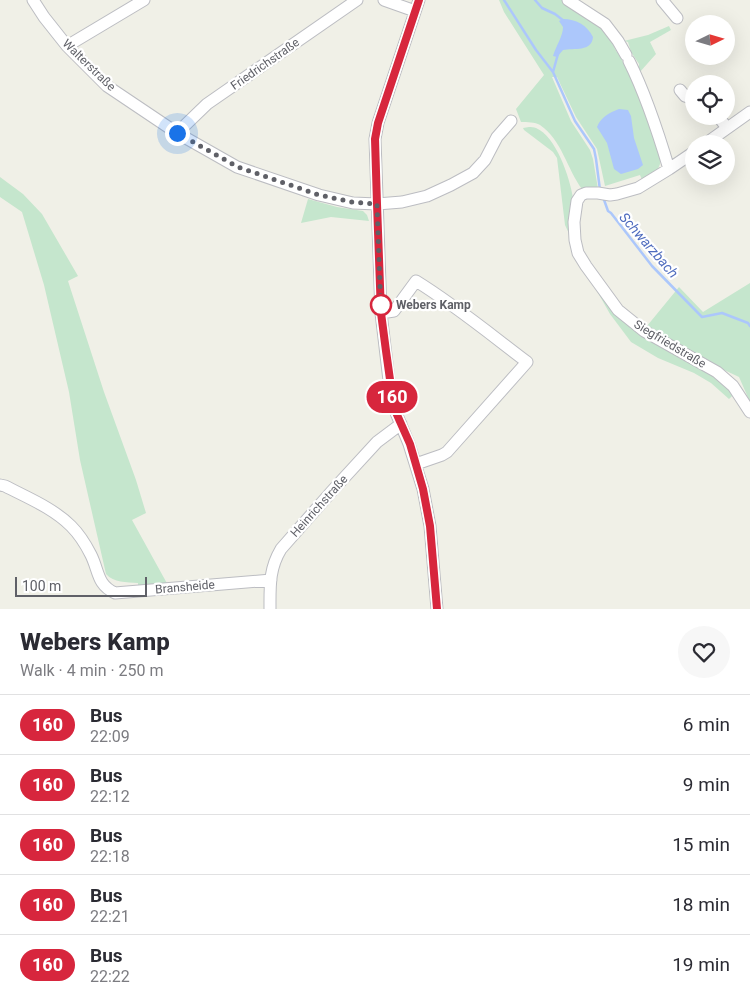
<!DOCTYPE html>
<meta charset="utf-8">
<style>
:root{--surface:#fff;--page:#f7f7f7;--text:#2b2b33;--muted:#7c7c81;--line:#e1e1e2}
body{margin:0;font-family:Roboto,sans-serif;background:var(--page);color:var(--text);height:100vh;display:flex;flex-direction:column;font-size:19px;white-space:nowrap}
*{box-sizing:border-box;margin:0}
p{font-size:16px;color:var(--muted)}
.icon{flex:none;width:28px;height:28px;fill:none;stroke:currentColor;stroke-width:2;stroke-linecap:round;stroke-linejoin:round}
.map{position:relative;height:609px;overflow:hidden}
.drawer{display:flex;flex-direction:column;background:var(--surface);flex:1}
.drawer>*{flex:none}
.badge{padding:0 10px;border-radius:16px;font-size:18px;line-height:32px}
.needle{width:32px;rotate:85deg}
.fabs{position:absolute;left:685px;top:15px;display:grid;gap:10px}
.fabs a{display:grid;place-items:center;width:50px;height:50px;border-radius:50%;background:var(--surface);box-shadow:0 5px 20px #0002;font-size:25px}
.scale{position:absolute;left:15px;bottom:12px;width:132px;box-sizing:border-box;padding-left:5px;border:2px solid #5f6067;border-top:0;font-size:14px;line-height:18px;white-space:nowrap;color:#5f6067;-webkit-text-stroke:4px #fff;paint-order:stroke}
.you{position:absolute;width:25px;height:25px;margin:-12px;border:4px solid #fff;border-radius:50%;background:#1a73e8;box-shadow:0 0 0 8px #1a73e833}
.map>.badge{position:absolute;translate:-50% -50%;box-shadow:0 0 0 2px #fff}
.round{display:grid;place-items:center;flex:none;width:52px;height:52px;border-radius:26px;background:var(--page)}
.summary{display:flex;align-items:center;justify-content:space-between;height:85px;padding:0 20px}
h1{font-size:24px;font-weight:800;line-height:38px}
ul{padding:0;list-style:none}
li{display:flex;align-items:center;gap:15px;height:60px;padding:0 20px;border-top:1px solid var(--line)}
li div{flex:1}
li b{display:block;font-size:19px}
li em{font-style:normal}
li .badge{min-width:55px;font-weight:700;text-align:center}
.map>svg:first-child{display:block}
.green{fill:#c5e6cd}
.water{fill:#acc7fb}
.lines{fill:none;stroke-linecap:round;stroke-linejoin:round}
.stream{stroke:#acc7fb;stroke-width:2.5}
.minor-casing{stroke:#bcbdc2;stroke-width:13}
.minor{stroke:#fff;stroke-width:11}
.line-casing{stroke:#fff;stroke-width:11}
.line{stroke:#d7263d;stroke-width:8}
.walk{stroke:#5f6067;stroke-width:5;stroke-dasharray:0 9}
.stop-dot{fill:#fff;stroke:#d7263d;stroke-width:2.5}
.labels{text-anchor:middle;stroke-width:4.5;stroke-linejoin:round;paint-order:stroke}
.street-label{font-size:12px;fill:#5f6067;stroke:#fff}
.stop-label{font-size:12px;font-weight:bold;fill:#5f6067;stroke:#fff;text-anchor:start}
.water-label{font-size:14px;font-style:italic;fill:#4f6cbe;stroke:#fff}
</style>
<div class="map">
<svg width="750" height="609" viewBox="0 0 750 609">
<rect width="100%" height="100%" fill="#f0f0e7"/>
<path class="green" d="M 499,0 L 564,0 L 602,26 L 613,44 L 615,49 L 621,58 L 628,72 L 637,86 L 660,153 L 660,164 L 656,174 L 643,182 L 640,175 L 605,186 L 597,149 L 576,117 L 557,77 L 552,77 L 571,121 L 590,150 L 593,159 L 598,189 L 582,189 C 567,169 562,140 540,125 C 535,122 527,122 521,122 L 516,109 L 544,75 L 504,12 Z
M 669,26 L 671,30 L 650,42 L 656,54 L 639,73 L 639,64 L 631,52 L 628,42 L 624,41 L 648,35 Z
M 529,127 C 531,127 534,127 536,128 C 556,136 570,178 573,198 C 575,211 572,227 572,240 L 565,225 L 557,158 L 553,152 L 524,130 L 523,128 Z
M 0,177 L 23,194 L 42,214 L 78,276 L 68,281 L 104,392 L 136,480 L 146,513 L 132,520 L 169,587 L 138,588 L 138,583 C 126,582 114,583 106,574 L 80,460 L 69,392 L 44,285 L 22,212 L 0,197 Z
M 308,199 L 337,207 L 363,211 L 367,215 L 369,221 L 331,217 L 301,223 Z
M 750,283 L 750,402 L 739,377 L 720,368 L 647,326 L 679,287 L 703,312 Z
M 593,284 L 615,312 L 715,376 L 734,394 L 729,399 L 711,383 L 694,373 L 658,358 L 631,342 L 610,314 Z"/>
<path class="water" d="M 563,19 C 576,19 587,25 593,37 C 592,52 574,48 563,50 L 557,57 L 553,56 C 556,46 563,36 563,27 L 559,21 Z
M 619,109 L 628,110 L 631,116 L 634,138 L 643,165 L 638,169 L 621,174 L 614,169 L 607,143 L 597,127 C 601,117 609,113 619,109 Z"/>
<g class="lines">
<path class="stream" d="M 504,0 L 536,50 L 553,72 L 575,121 L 594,149 L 596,159 L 600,190
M 535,0 L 542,8 L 555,14 L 564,21
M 553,72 L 558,54
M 603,197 L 608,211 L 611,213 L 652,266 L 702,317 L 722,313 L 748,323 L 750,326"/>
<defs>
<path id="minor" d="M 33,0 L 44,17 L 67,46 L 107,86 L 177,133 L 237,167 L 319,195 L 353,203 L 377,204 L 402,202 L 427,196 L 451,185 L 473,173 L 485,160 L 497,137 L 511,121
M 384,0 L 415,11
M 419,0 L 378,123 L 375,139 L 381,313 L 390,389 L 394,408 L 409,444 L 423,489 L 430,526 L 437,609
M 568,0 L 605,24 L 618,41 L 626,55
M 662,0 L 677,18
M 67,46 L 144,0
M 629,61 C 646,95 658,132 669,169
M 680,90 L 685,96 L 694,99
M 718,116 L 727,128
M 177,133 L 207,104 L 357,0
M 705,144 L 750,112
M 694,152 L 669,169 L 638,188 L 617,194 L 610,195 L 598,193 L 586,193 L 581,195 L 577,201 L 574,222 L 575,240 L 578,253 L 586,266 L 618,310 L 644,331 L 717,372 L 733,386 L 750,412
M 381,313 L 394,311 L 416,281 C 455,305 490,334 527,362 L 447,452 L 442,455 L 416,464
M 0,485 L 5,486 C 28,498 53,508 71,526 C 79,534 86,545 91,555 C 99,571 97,585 115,593 L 271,580
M 270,609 C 270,586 269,569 281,549 L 332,491 L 377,442 L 401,424"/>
</defs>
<use href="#minor" class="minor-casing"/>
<use href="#minor" class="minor"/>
</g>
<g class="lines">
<defs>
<path id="line" d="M 419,0 L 378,123 L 375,139 L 377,204 L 381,313 L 386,351 L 394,408 L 410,444 L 423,489 L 430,526 L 437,609"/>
</defs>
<use href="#line" class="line-casing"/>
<use href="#line" class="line"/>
<path class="walk" d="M 177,133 L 238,167 L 319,195 L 352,202 L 377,204 L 381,313 L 381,305"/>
</g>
<circle class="stop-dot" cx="381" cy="305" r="10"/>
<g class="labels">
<g class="street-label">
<text transform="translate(265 64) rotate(-35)" y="4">Friedrichstraße</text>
<text transform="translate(89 65) rotate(44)" y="4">Walterstraße</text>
<text transform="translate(670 344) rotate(31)" y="4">Siegfriedstraße</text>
<text transform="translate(319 506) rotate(-48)" y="4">Heinrichstraße</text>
<text transform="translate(185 587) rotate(-5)" y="4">Bransheide</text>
</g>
<g class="stop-label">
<text x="396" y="309">Webers Kamp</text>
</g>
<g class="water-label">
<text transform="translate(649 245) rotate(49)" y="5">Schwarzbach</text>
</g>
</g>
</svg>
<div class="fabs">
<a><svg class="needle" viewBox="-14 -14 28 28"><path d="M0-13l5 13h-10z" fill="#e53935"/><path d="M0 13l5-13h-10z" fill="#7c7c81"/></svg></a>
<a><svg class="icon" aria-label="locate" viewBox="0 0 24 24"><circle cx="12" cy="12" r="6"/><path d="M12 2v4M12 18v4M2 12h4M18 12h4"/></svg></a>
<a><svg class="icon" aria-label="layers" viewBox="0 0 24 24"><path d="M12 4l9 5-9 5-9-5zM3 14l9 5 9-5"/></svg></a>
</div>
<div class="scale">100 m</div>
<div class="you" style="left:177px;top:133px"></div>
<b class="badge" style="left:392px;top:397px;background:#d7263d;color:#fff">160</b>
</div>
<section class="drawer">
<div class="summary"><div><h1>Webers Kamp</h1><p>Walk · 4 min · 250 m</p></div><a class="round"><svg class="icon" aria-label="heart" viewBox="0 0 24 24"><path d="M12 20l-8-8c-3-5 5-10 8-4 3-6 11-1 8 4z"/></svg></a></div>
<ul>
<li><span class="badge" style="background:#d7263d;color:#fff">160</span><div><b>Bus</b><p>22:09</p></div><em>6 min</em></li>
<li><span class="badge" style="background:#d7263d;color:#fff">160</span><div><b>Bus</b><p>22:12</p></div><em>9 min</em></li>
<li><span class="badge" style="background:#d7263d;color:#fff">160</span><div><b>Bus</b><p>22:18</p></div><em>15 min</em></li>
<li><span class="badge" style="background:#d7263d;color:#fff">160</span><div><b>Bus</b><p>22:21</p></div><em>18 min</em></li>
<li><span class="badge" style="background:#d7263d;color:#fff">160</span><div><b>Bus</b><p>22:22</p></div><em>19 min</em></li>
</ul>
</section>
